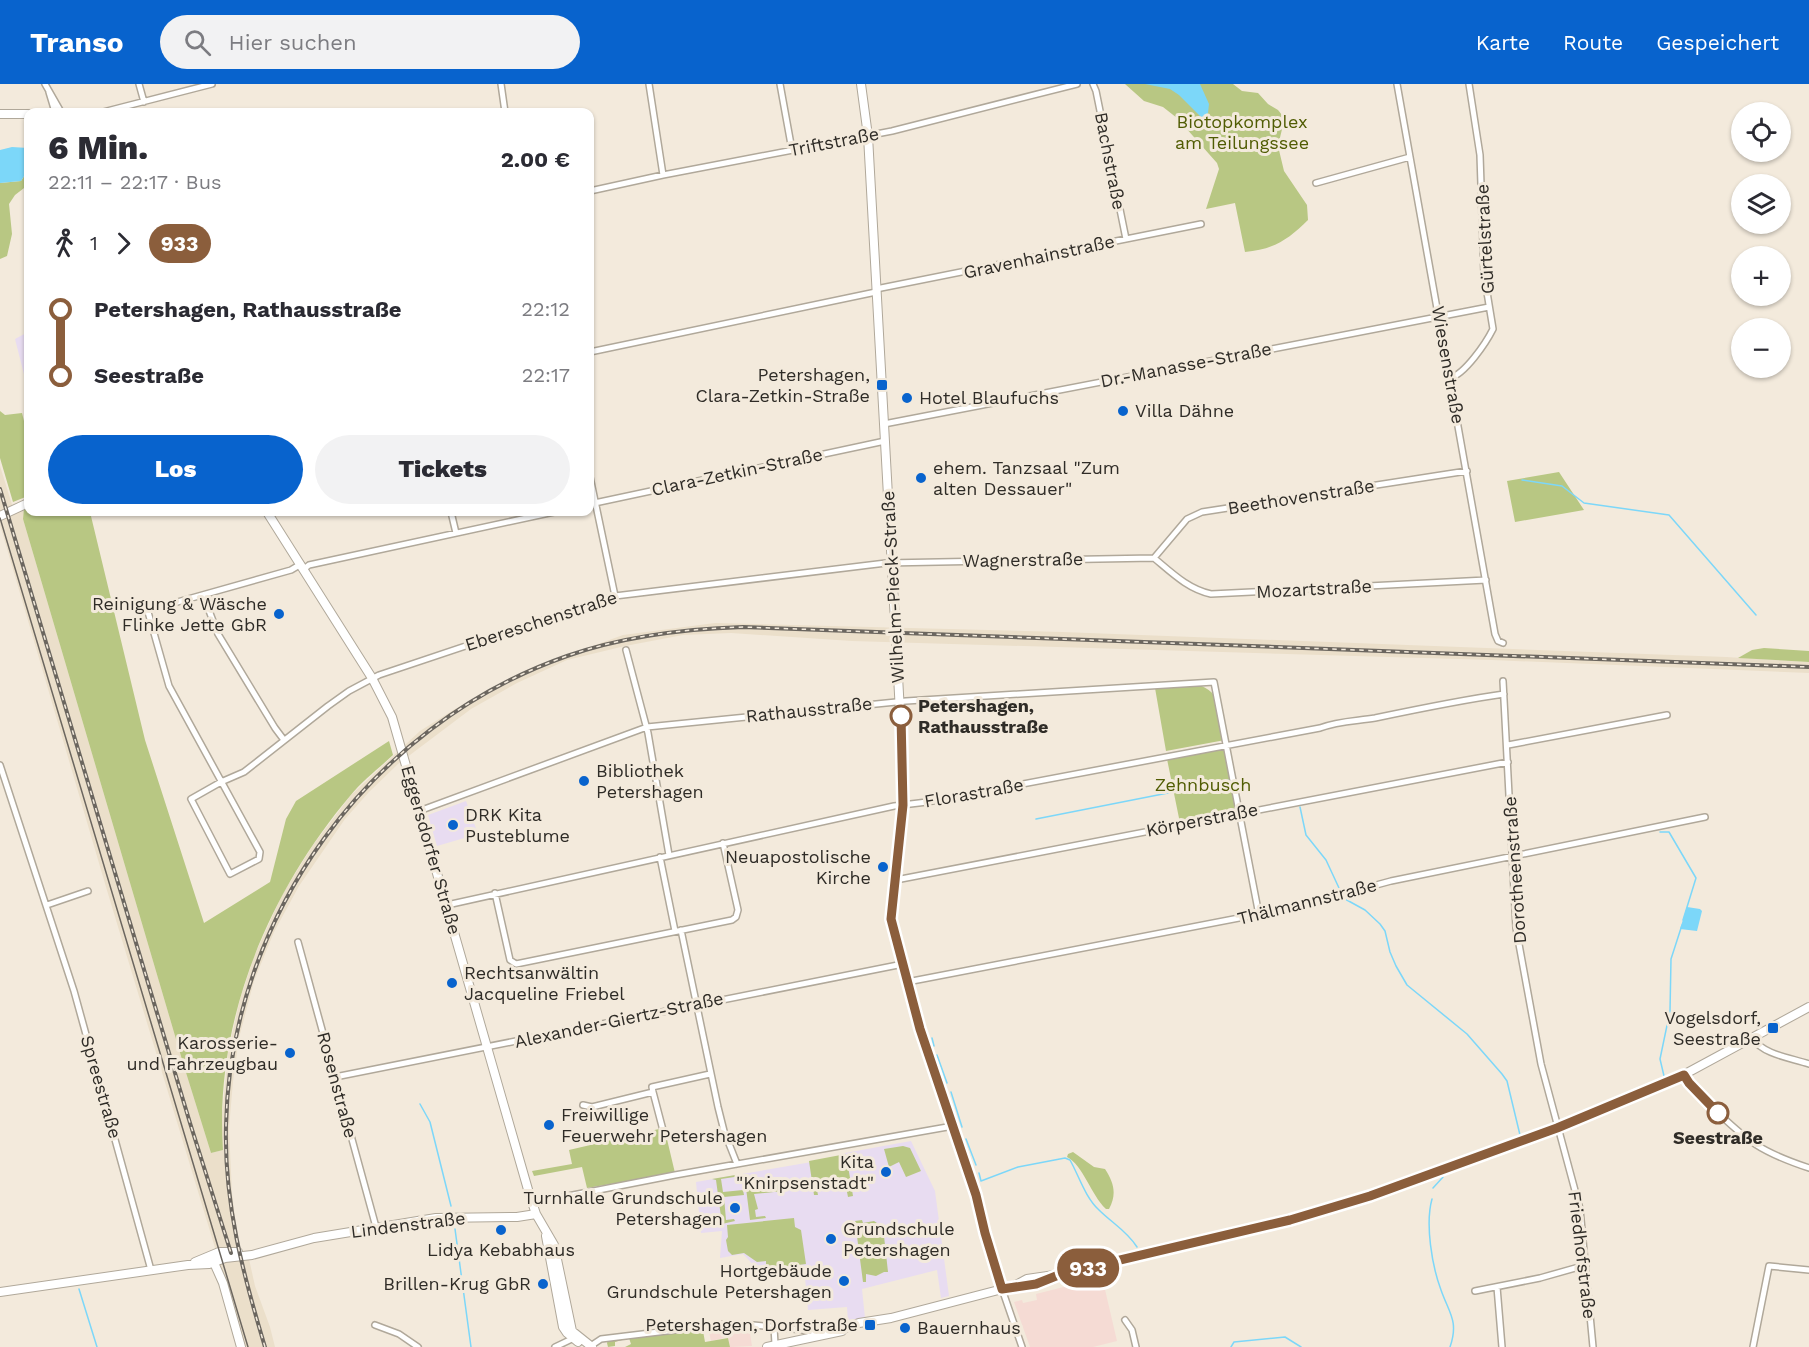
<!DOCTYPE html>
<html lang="de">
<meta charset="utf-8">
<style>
:root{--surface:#fff;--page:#f2f2f3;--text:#2b2b33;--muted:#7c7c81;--accent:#0863cd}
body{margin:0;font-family:"Work Sans",sans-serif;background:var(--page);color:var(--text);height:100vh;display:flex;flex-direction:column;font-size:22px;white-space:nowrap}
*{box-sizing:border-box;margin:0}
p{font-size:20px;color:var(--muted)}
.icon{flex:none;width:33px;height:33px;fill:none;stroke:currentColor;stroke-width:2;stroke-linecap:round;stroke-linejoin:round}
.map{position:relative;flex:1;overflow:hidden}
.sheet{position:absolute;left:24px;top:24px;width:570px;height:408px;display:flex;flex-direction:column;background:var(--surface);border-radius:12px;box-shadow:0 2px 4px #0004}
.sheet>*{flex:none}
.badge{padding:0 12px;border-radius:20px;font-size:21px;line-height:39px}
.tools{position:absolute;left:1731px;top:18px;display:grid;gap:12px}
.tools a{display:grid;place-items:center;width:60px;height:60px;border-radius:50%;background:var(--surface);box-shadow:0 2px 4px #0004;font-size:30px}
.map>.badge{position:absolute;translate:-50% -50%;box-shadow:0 0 0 3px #fff}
.legs{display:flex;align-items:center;gap:9px;height:66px;padding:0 24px;font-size:20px}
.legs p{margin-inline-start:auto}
.overview{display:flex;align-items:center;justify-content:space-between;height:102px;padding:0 24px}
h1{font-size:33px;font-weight:800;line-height:45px}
.action{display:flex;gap:12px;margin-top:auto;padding:12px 24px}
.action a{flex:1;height:69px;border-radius:36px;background:var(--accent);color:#fff;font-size:24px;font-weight:800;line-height:69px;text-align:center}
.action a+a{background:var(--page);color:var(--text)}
ul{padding:0 24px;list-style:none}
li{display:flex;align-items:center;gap:21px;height:66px;font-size:22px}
li i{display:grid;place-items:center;width:9px;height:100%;margin:0 8px;background:currentColor}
li i::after{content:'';width:15px;height:15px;margin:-8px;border:4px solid;border-radius:50%;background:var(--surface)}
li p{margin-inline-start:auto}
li:first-child i{background:linear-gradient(#0000 50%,currentColor 0)}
li:last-child i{background:linear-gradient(currentColor 50%,#0000 0)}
header{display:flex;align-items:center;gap:36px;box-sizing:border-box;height:84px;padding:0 30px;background:var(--accent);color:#fff}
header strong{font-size:28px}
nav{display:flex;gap:33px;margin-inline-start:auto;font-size:21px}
.search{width:420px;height:54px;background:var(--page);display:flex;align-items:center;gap:15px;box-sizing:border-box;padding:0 21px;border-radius:33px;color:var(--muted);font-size:22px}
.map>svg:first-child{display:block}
.commercial{fill:#f5dbd4}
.built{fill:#ebdfca}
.education{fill:#e8dcf1}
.green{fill:#b8c783}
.water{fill:#7cd7f9}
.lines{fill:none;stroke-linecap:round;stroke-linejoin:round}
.stream{stroke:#7cd7f9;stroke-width:1.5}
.street-casing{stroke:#b0a89a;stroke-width:8}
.secondary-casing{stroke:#b0a89a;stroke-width:10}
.street{stroke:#fff;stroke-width:5}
.secondary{stroke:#fff;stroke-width:8}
.tram{stroke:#6b665f;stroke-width:1.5}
.rail-casing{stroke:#6b665f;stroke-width:4}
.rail{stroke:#f3eadc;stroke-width:1.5;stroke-dasharray:4.5;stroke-linecap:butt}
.line-1-casing{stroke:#fff;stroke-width:14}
.line-1{stroke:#8b5e3c;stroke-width:9}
.poi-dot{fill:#0863cd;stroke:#f3eadc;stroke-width:2}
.stop-1-dot{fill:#fff;stroke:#8b5e3c;stroke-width:3}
.labels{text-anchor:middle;stroke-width:6;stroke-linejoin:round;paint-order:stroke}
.park-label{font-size:18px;fill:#505c03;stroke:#f3eadc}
.street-label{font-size:18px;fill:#2f2c27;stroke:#f3eadc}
.poi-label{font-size:18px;fill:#2f2c27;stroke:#f3eadc;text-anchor:end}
.stop-label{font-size:18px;font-weight:bold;fill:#2f2c27;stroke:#f3eadc;text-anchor:start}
</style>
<header>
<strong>Transo</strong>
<div class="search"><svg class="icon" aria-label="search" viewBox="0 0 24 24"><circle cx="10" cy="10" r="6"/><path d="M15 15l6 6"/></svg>Hier suchen</div>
<nav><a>Karte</a><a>Route</a><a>Gespeichert</a></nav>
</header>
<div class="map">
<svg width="1809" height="1263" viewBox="0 0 1809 1263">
<rect width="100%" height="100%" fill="#f3eadc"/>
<path class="commercial" d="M 1099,1194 L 1103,1197 L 1117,1257 L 1093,1263 L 1030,1263 L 1014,1218 L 1022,1216 L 1023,1219 L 1037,1216 L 1036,1210 Z
M 727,1241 L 749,1243 L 752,1262 L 730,1263 L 728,1253 L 711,1257 L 708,1244 Z"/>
<path class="built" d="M 0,382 L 14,427 L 24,424 L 23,435 L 183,979 L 211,1069 L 223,1066 L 221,1044 L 228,968 L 240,915 L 255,870 L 283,809 L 313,761 L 351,711 L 420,647 L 455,625 L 527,586 L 623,551 L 715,539 L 1062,548 L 1726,573 L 1809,578 L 1809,589 L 1492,576 L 852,557 L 731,549 L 683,551 L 625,562 L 567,576 L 517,599 L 471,625 L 398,680 L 369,708 L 345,735 L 299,802 L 274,848 L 254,897 L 239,954 L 233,997 L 229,1045 L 232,1109 L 237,1151 L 242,1175 L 249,1175 L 255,1202 L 270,1243 L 275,1263 L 245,1263 L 106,803 L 0,441 Z"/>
<path class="education" d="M 28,248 L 28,306 L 15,255 Z
M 466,717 L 478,750 L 437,762 L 428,731 Z
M 911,1057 L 935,1107 L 949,1212 L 941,1214 L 937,1186 L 862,1205 L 865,1234 L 848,1237 L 847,1223 L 808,1226 L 804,1183 L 758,1186 L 743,1170 L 720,1174 L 722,1147 L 701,1149 L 696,1098 L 835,1074 L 845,1069 Z"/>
<path class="green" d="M 1125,0 L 1233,0 L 1242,7 L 1258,9 L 1268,20 L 1278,26 L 1282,31 L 1283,41 L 1278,62 L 1284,87 L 1307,121 L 1308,136 C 1289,155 1273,166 1245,168 L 1235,119 L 1206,125 L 1219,85 L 1217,79 L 1177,34 L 1163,23 L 1144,17 Z
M 28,86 L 28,101 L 15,111 L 9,120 L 12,150 L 7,172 L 0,175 L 0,99 L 21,97 Z
M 0,327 L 5,331 L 22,329 L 28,353 L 28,412 L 13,418 L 0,374 Z
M 1559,388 L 1584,426 L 1515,438 L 1507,397 Z
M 28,422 L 28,428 L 90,428 L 145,656 L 204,839 L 270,798 L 286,735 L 296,717 L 389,657 L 393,671 C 378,685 362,697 350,712 C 268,809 214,938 223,1066 L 211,1069 L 183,979 L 23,435 L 24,424 Z
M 1764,564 L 1809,567 L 1809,578 L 1738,574 L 1752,566 Z
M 1196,600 C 1224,608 1220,631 1225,656 L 1166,667 L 1155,604 Z
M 1225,663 L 1238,727 L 1180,739 L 1167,675 Z
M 659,1045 L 661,1052 L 666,1051 L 675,1089 L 587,1104 L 582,1083 L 534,1092 L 532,1087 L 572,1080 L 569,1066 Z
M 903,1062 L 910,1064 L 921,1087 L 906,1093 L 899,1078 L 889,1083 L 884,1065 Z
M 1073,1068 L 1094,1083 L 1105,1085 C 1114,1099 1117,1110 1109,1125 L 1106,1125 C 1091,1111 1083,1081 1067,1073 L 1068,1070 Z
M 846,1070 L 853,1112 L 848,1113 L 846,1103 L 840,1103 L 838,1096 L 826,1097 L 827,1105 L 817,1106 L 818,1111 L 814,1111 L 809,1077 Z
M 741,1090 L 741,1092 L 721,1095 L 723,1108 L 743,1106 L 744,1111 L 724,1113 L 726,1136 L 734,1135 L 735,1137 L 722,1140 L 716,1096 L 712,1095 Z
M 783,1100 L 784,1107 L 754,1110 L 758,1125 L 755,1126 L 756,1133 L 765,1132 L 766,1134 L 750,1136 L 746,1104 Z
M 794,1134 L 795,1143 L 801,1146 L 806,1180 L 766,1185 L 766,1177 L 757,1178 L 744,1169 L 732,1171 L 728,1167 L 726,1156 L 728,1153 L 727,1141 Z
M 862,1136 L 863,1139 L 874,1137 L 883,1143 L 888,1188 L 884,1188 L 876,1192 L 866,1190 L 866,1198 L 863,1198 L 855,1137 Z
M 703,1247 L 705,1258 L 728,1254 L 730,1263 L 625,1263 L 631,1260 L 629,1254 L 615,1258 L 615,1262 L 608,1263 L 607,1259 L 608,1256 Z"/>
<path class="water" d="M 1145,0 L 1200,0 L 1209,20 L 1208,29 L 1202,34 L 1179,11 L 1170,5 Z
M 12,63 L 28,64 L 28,86 L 21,97 L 0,99 L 0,66 Z
M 1687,823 L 1700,825 L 1702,827 L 1697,847 L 1680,845 Z"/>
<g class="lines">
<path class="stream" d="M 1522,396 L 1562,402 L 1584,419 L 1669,431 L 1756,531
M 1177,707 L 1231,696
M 1300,723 L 1306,751 L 1326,776 L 1339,804
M 1036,735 L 1173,708
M 1660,748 L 1669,748 L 1696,794 L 1683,836
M 1345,815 L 1365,826 L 1380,840 L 1385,847 L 1390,868 L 1396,882 L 1407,901 L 1467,950 L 1502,990 L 1507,997 L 1520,1051 L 1498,1060
M 932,954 L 934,962
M 937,971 L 947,999
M 1664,992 L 1660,975 L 1670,927 L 1671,875 L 1682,841
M 951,1008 L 962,1043
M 420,1020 L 430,1038 L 451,1122
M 966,1055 L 976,1081
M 1441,1082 L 1486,1064
M 979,1089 L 981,1097 L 1018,1083 L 1065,1074 L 1070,1076 C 1079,1092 1085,1113 1099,1126 C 1112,1139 1127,1147 1137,1163
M 1433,1104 L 1443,1093
M 1432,1115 C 1425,1140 1432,1182 1441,1206 C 1449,1229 1459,1237 1450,1263
M 455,1145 L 471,1263
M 79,1205 L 97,1263
M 1231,1263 L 1234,1258 L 1285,1253 L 1301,1263"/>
<defs>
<path id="street" d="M 45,0 L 61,28
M 139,0 L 144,18
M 501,0 L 505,28
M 649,0 L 663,91
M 780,0 L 792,66
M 1093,0 L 1096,7 L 1126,155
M 1397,0 L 1495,550 L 1498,557 L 1503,559
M 49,8 L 55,28
M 103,28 L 212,0
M 1316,99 L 1410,73
M 590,107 L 663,91 L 892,47 L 1077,0
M 876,205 L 1201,140
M 590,268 L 876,208
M 1450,294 C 1465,290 1486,259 1493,245 L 1484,190 L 1480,71 L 1469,0
M 884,340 L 1489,223
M 590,393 L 615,512
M 590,420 L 885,357
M 451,428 L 456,449
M 1154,474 C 1172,489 1188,505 1211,510 L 1486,496
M 1154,474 L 1187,435 L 1202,428 L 1467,387
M 301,480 L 291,486 L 149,526 L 148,528 L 169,602 L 260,768 L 259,775 L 230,790 L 191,715 L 221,698 L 244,688 L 328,622 L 349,607 L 379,591 L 615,512 L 886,479 L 1154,474
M 304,485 L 309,481 L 554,428
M 203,511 L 218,550 L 275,644 L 284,656
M 626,566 L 648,649 L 669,771
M 1503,597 L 1516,844 L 1541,980 L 1580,1125 L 1593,1263
M 1508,661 L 1667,631
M 0,681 L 74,907 L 151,1186
M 419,727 L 647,643 L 906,617 L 1214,598 L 1259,831
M 660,773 L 675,847
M 896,794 L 901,795 L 1508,678
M 495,809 L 510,876 L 516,880 L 732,836 L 736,833 L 738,826 L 723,759
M 47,821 L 88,807
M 447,821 L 894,722 L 927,718 L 1320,644 C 1338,637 1357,637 1375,634 C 1418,625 1461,616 1504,610
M 681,846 L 718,1023 L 724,1047 L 737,1080
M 298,858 L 376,1143
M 907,898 L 1291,824 L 1391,797 L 1705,733
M 1753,955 C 1764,971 1792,974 1809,980
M 1684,991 C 1691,1003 1702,1013 1712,1023 C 1748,1058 1761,1068 1809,1084
M 335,993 L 903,880
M 653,1008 L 664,1050
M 583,1021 L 592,1023 L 653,1008 L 652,1003 L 710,990
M 532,1119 L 675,1091 L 953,1042
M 1497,1203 L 1502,1263
M 1002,1205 L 1022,1263
M 1475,1207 L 1540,1194 L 1586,1181
M 1125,1236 L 1132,1246 L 1136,1263
M 375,1241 L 399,1250 L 418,1263
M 774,1243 L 775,1260
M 555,1263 L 576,1253
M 589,1263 L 601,1255 L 725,1240 L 743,1240 L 813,1247 L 815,1252
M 1753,1263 L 1769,1182 L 1809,1186"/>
<path id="secondary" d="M 861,0 L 868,52 L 902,664 L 903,721 L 891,835 L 920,945 L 976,1111 L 985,1149 L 1002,1205
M 0,30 L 28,30
M 267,428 L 372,594 L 392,633 L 529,1109 L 536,1130 L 554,1161 L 572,1247 L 592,1263
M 0,432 L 28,419
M 546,1152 L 563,1243 L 567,1249 L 578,1258
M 211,1172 L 223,1199 L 241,1263
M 195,1178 L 219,1168 L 238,1168
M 1017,1202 L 1036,1200 L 1051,1194
M 0,1208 L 188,1181 L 209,1180 L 225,1174 L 252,1171 L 314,1154 L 436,1134 L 517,1133 L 536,1130
M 837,1247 L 859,1239 L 891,1234 L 1014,1202 L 1027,1195 L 1061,1190 L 1290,1136 L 1399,1102 L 1557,1044 L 1674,996 L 1809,923
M 767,1263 L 842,1247"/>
</defs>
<use href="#street" class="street-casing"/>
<use href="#secondary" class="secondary-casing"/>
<use href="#street" class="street"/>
<use href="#secondary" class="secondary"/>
<path class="tram" d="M 0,434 L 248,1263"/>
<defs>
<path id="rail" d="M 0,405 L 190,1039 L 231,1169
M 265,1263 C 243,1190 224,1119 226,1042 C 230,833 370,641 567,572 C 624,552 683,545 743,543 L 1809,583"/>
</defs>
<use href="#rail" class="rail-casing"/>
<use href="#rail" class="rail"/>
</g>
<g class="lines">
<defs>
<path id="line-1" d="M 901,632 L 903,721 L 891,835 L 920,945 L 976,1111 L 985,1149 L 1002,1205 L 1036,1200 L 1061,1190 L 1290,1136 L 1370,1112 L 1557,1044 L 1684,991 L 1689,999 L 1718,1029"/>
</defs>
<use href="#line-1" class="line-1-casing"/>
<use href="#line-1" class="line-1"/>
</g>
<g class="poi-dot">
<rect x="876" y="295" width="12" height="12" rx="3"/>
<circle cx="907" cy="314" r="6"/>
<circle cx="1123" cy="327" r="6"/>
<circle cx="921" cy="394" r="6"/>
<circle cx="279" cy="530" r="6"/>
<circle cx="584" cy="697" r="6"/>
<circle cx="453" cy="741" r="6"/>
<circle cx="883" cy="783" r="6"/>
<circle cx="452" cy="899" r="6"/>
<rect x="1767" y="938" width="12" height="12" rx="3"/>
<circle cx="290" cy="969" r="6"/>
<circle cx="549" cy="1041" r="6"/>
<circle cx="886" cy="1088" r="6"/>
<circle cx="735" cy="1124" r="6"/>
<circle cx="501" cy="1146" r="6"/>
<circle cx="831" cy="1155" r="6"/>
<circle cx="844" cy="1197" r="6"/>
<circle cx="543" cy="1200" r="6"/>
<rect x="864" y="1235" width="12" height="12" rx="3"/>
<circle cx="905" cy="1244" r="6"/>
</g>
<g class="stop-1-dot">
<circle cx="901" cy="632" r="10"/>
<circle cx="1718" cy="1029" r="10"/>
</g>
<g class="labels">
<g class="park-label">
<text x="1242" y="44">Biotopkomplex<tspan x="1242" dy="21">am Teilungssee</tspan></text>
<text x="1203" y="707">Zehnbusch</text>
</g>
<g class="street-label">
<text transform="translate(834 58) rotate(-11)" y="6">Triftstraße</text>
<text transform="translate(1110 77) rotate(79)" y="6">Bachstraße</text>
<text transform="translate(1485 155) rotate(-93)" y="6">Gürtelstraße</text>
<text transform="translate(1039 173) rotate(-12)" y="6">Gravenhainstraße</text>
<text transform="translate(1186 281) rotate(-11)" y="6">Dr.-Manasse-Straße</text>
<text transform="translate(1448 281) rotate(80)" y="6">Wiesenstraße</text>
<text transform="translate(737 388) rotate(-12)" y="6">Clara-Zetkin-Straße</text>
<text transform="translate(1301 413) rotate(-9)" y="6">Beethovenstraße</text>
<text transform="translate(1023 476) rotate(-1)" y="6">Wagnerstraße</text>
<text transform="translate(893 503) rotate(-93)" y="6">Wilhelm-Pieck-Straße</text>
<text transform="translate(1314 505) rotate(-3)" y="6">Mozartstraße</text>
<text transform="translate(541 537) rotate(-18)" y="6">Ebereschenstraße</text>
<text transform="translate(809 626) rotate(-6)" y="6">Rathausstraße</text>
<text transform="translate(974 709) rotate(-10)" y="6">Florastraße</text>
<text transform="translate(1202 736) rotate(-11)" y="6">Körperstraße</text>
<text transform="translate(431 766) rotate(74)" y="6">Eggersdorfer Straße</text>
<text transform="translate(1515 786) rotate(-94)" y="6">Dorotheenstraße</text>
<text transform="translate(1307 818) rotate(-14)" y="6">Thälmannstraße</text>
<text transform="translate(619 936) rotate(-12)" y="6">Alexander-Giertz-Straße</text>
<text transform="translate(337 1001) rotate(75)" y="6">Rosenstraße</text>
<text transform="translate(101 1003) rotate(74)" y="6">Spreestraße</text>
<text transform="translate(408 1141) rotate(-7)" y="6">Lindenstraße</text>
<text transform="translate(1582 1171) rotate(83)" y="6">Friedhofstraße</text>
</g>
<g class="poi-label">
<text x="870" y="297">Petershagen,<tspan x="870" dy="21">Clara-Zetkin-Straße</tspan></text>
<text x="919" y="320" text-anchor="start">Hotel Blaufuchs</text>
<text x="1135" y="333" text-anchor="start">Villa Dähne</text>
<text x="933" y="390" text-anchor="start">ehem. Tanzsaal "Zum<tspan x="933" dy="21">alten Dessauer"</tspan></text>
<text x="267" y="526">Reinigung &amp; Wäsche<tspan x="267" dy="21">Flinke Jette GbR</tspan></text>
<text x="596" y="693" text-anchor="start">Bibliothek<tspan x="596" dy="21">Petershagen</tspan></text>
<text x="465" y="737" text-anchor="start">DRK Kita<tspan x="465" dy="21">Pusteblume</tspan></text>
<text x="871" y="779">Neuapostolische<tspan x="871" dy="21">Kirche</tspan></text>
<text x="464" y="895" text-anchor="start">Rechtsanwältin<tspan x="464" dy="21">Jacqueline Friebel</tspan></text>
<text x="1761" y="940">Vogelsdorf,<tspan x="1761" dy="21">Seestraße</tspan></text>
<text x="278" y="965">Karosserie-<tspan x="278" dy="21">und Fahrzeugbau</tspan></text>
<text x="561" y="1037" text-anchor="start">Freiwillige<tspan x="561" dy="21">Feuerwehr Petershagen</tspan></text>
<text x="874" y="1084">Kita<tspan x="874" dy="21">"Knirpsenstadt"</tspan></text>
<text x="723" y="1120">Turnhalle Grundschule<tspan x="723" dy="21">Petershagen</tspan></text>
<text x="843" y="1151" text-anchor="start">Grundschule<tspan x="843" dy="21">Petershagen</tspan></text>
<text x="501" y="1172" text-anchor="middle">Lidya Kebabhaus</text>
<text x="832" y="1193">Hortgebäude<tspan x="832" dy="21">Grundschule Petershagen</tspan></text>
<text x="531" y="1206">Brillen-Krug GbR</text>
<text x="858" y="1247">Petershagen, Dorfstraße</text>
<text x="917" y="1250" text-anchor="start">Bauernhaus</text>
</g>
<g class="stop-label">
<text x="918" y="628">Petershagen,<tspan x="918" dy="21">Rathausstraße</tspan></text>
<text x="1718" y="1060" text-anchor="middle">Seestraße</text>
</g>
</g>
</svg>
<div class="tools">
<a><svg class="icon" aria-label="locate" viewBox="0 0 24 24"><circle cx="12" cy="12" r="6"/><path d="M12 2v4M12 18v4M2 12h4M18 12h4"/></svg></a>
<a><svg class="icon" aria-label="layers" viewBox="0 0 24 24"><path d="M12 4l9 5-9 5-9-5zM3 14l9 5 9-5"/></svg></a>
<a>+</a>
<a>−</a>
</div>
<b class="badge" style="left:1088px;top:1184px;background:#8b5e3c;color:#fff">933</b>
<section class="sheet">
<div class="overview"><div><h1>6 Min.</h1><p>22:11 – 22:17 · Bus</p></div><b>2.00 €</b></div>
<div class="legs"><svg class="icon" aria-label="walk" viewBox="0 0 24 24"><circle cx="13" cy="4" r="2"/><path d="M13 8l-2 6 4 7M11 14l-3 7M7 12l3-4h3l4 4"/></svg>1<svg class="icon" aria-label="forward" viewBox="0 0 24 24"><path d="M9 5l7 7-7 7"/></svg><b class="badge" style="background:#8b5e3c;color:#fff">933</b></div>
<ul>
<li><i style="color:#8b5e3c"></i><b>Petershagen, Rathausstraße</b><p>22:12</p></li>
<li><i style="color:#8b5e3c"></i><b>Seestraße</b><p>22:17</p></li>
</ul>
<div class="action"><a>Los</a><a>Tickets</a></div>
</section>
</div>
